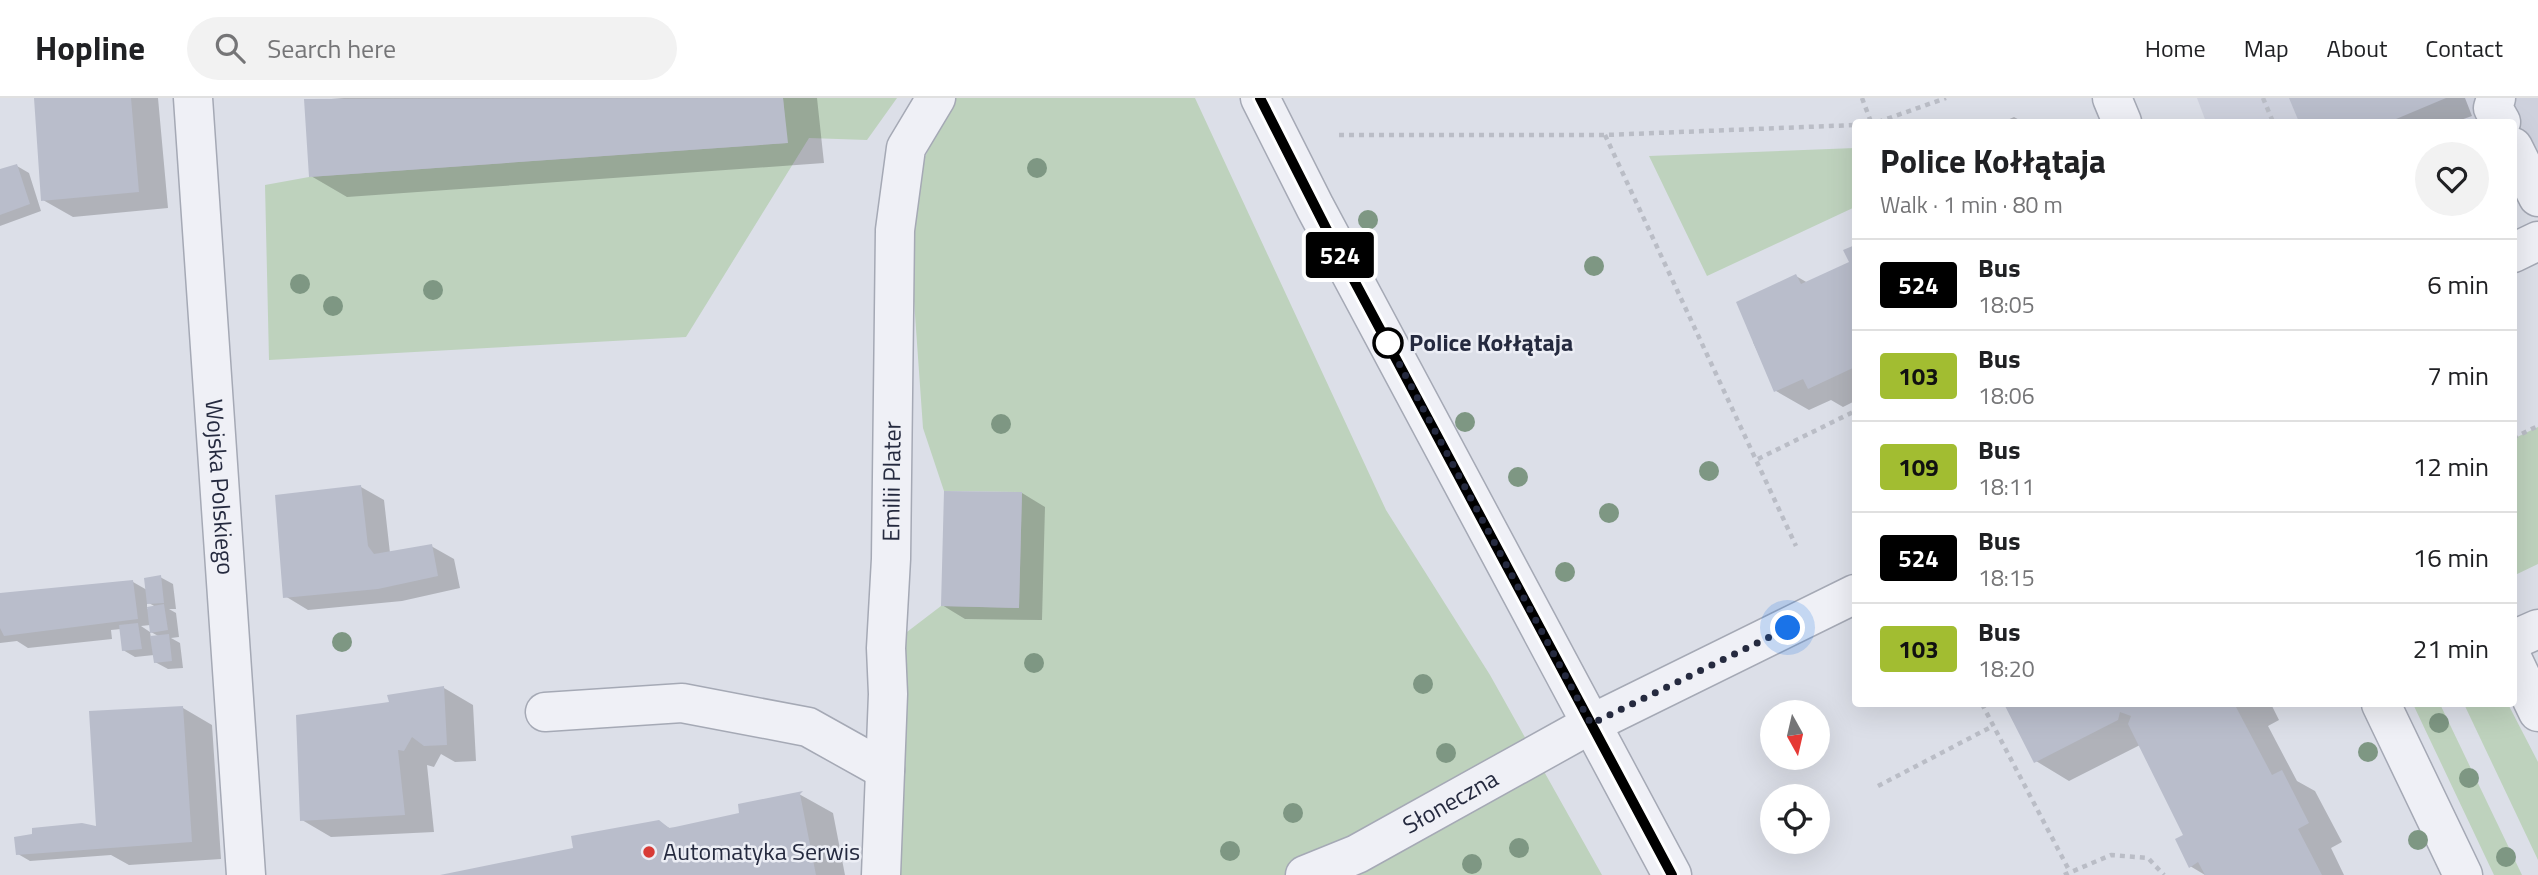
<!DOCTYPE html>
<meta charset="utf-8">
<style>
:root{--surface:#fff;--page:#f2f2f2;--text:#202124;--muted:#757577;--line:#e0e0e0}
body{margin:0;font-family:"Titillium Web",sans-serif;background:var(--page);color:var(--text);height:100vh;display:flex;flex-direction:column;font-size:26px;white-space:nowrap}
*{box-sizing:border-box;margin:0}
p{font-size:23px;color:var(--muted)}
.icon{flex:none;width:38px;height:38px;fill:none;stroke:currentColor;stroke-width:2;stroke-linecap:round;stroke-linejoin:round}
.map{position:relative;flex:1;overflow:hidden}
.panel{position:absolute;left:1852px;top:21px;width:665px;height:588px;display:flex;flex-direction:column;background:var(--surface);border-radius:7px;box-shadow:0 7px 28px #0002}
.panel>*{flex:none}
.badge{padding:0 14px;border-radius:5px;font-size:24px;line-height:46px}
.needle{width:46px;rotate:172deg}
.buttons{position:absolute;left:1760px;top:602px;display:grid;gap:14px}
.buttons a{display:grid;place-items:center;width:70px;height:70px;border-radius:50%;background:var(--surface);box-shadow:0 7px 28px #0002;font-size:35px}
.you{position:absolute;width:35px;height:35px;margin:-18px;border:5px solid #fff;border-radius:50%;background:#1a73e8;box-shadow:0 0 0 10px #1a73e833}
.map>.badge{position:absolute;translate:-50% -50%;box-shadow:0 0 0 4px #fff}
.round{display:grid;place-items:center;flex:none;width:74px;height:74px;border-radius:37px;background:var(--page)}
.summary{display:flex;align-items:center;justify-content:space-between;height:119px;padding:0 28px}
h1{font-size:33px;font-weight:700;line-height:52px}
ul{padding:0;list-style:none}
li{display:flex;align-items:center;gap:21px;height:91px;padding:0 28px;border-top:2px solid var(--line)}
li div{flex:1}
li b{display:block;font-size:26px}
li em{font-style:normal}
li .badge{min-width:77px;font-weight:700;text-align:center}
header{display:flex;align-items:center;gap:42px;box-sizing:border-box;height:98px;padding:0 35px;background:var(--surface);border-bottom:2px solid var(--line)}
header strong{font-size:33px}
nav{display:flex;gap:38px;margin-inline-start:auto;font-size:24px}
.search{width:490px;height:63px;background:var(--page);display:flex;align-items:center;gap:18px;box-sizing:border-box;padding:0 24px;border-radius:38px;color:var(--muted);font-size:26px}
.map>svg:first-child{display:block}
.built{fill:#ced1dd}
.green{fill:#bed2bd}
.shadow{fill:#0003;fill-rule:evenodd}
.building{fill:#b9bdcb}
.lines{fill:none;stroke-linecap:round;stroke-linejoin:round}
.minor-casing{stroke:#a5a9b5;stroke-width:41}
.path{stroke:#babdc6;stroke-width:4.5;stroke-dasharray:5 5;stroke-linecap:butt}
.minor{stroke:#eff0f6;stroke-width:38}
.tree{fill:#7e9783}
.line-casing{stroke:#fff;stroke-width:16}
.line{stroke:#000;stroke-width:10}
.walk{stroke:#252a3f;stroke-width:7;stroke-dasharray:0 12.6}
.stop-dot{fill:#fff;stroke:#000;stroke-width:3.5}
.poi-dot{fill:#d83b36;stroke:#eceef5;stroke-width:2.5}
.labels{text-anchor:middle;stroke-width:5;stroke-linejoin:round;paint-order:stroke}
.stop-label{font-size:24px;font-weight:bold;fill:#252a3f;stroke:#eceef5;text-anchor:start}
.street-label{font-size:24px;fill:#252a3f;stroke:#eceef5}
.poi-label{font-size:24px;fill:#252a3f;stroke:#eceef5;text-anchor:start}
</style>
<header>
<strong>Hopline</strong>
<div class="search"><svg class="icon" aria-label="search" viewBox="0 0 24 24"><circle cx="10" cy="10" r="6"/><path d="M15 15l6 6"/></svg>Search here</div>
<nav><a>Home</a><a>Map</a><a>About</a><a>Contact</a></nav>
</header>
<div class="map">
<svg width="2538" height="777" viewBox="0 0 2538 777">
<rect width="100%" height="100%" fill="#dcdfe8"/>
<path class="built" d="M 2197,0 L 2538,0 L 2538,67 L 2513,24 L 2206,24 Z"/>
<path class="green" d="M 783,0 L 897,0 L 867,42 L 809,40 L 686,239 L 269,262 L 265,87 L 309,79 L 787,45 Z
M 956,0 L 1195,0 L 1386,412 L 1490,577 L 1602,777 L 880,777 L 886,550 L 941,508 L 1019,510 L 1022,394 L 944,393 L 923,330 L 910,146 L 918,74 L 946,14 Z
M 1855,50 L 1855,109 L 1707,178 L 1649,58 Z
M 2538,329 L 2538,466 L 2513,478 L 2513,341 Z
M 2413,606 L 2440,606 L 2522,777 L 2494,777 Z
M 2464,606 L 2508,606 L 2538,664 L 2538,762 Z"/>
<path class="shadow" d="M 35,0 L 158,0 L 168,110 L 73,119 L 43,102 Z
M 344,0 L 817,0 L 824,65 L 347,99 L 311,78 L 306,3 Z
M 2291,0 L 2465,0 L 2472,18 L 2455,24 L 2301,24 Z
M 2014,19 L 2023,24 L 2003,24 Z
M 17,68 L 29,75 L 41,113 L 0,128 L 0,73 Z
M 1855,149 L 1855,303 L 1843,309 L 1831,302 L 1809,312 L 1776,293 L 1753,244 L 1796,178 L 1808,185 L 1851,164 Z
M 361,389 L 384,402 L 390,455 L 431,448 L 454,461 L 460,490 L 402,503 L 308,512 L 285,498 Z
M 1022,395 L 1045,409 L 1042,522 L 965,521 L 942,507 Z
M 160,479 L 173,486 L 176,511 L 169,511 L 176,515 L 179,539 L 171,540 L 180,545 L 183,570 L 168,571 L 155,564 L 154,557 L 135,559 L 123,552 L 121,531 L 111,532 L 112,541 L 28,550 L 17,543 L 0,545 L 0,497 L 133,484 L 147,492 ZM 147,504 L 156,509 L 147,511 ZM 150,527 L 151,534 L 160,539 L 151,540 L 150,534 L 141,528 Z
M 444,590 L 473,607 L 476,663 L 455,664 L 441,656 L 434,669 L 427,667 L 434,734 L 331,739 L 302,722 L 392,605 Z
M 2006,606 L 2271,606 L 2279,622 L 2268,628 L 2297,683 L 2315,693 L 2342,744 L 2331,750 L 2344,777 L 2205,777 L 2190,768 L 2186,738 L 2140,647 L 2069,683 L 2036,663 Z
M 183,610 L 212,627 L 221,761 L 129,767 L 111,757 L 30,763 L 18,756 L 98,731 Z
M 799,696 L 833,715 L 845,777 L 445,777 L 575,751 L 659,724 L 671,731 L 741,716 Z"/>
<path class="building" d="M 34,0 L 131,0 L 139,94 L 41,103 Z
M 783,0 L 788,45 L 309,79 L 304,1 Z
M 2289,0 L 2446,0 L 2389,24 L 2299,24 Z
M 17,66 L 30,106 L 0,117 L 0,71 Z
M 1855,147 L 1855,269 L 1808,291 L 1803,281 L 1774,294 L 1736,204 L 1796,176 L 1801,186 L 1849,164 L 1843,152 Z
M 361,387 L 368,448 L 374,456 L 432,446 L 438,478 L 378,491 L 283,500 L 275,397 Z
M 944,393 L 1022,394 L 1019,510 L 941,508 Z
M 161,477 L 164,505 L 147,506 L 144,480 Z
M 133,482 L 138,521 L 4,538 L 0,530 L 0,495 Z
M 164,506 L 168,532 L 150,535 L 147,509 Z
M 138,525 L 142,551 L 122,553 L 119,527 Z
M 169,536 L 172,563 L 154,565 L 150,538 Z
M 444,588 L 447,647 L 424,648 L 412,639 L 404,653 L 398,652 L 405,717 L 300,723 L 296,617 L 389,604 L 387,597 Z
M 2004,606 L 2242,606 L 2236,609 L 2272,677 L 2282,672 L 2309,725 L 2298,731 L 2322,777 L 2205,777 L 2198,764 L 2189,770 L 2175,741 L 2183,737 L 2128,626 L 2131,618 L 2120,614 L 2118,622 L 2034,665 Z
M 183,608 L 192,744 L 16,757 L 14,739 L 32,736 L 32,730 L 82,725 L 96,728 L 89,613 Z
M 803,693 L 800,696 L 816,777 L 440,777 L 573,750 L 571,738 L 659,722 L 669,730 L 675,729 L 739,715 L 738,706 Z"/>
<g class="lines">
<defs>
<g id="minor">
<path id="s1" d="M 193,0 L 246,777"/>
<path d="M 1260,0 L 1315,109 L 1672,777"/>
<path d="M 2112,0 L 2122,24"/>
<path d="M 2496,0 L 2493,10 L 2501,24"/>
<path d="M 2513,49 L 2538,99"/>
<path d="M 2513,155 L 2538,143"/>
<path d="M 2513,542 L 2538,531"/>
<path d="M 2513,562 L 2538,614"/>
<path d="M 2381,606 L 2463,777"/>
<path d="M 545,614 L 682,605 L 808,629 L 885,672"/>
<path id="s2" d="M 881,777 L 888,596 L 886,550 L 891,461 L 895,132 L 906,50 L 936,0"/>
<path id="s3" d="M 1305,777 L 1357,756 L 1591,626 L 1855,496"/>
</g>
</defs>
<use href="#minor" class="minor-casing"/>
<path class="path" d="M 1862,0 L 1871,24
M 2263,0 L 2273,24
M 1878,24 L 1946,0
M 1339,37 L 1605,37 L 1855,27
M 1605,37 L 1796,448
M 2513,340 L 2538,328
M 1758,361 L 1855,313
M 1982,606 L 2070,774
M 1878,688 L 1993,628
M 2064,777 L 2111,757 L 2148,760 L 2164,777"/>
<use href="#minor" class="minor"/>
</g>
<g class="tree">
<circle cx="1037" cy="70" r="10"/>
<circle cx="1368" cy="122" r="10"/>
<circle cx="1594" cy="168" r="10"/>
<circle cx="300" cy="186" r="10"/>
<circle cx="433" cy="192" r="10"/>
<circle cx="333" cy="208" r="10"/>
<circle cx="1465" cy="324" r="10"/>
<circle cx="1001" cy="326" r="10"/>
<circle cx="1709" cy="373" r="10"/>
<circle cx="1518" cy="379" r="10"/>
<circle cx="1609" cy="415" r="10"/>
<circle cx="1565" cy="474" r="10"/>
<circle cx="342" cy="544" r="10"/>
<circle cx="1034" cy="565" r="10"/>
<circle cx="1423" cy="586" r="10"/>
<circle cx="2439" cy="625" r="10"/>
<circle cx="2368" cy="654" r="10"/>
<circle cx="1446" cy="655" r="10"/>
<circle cx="2469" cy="680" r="10"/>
<circle cx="1293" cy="715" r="10"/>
<circle cx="2418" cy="742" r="10"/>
<circle cx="1519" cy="750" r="10"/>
<circle cx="1230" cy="753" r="10"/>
<circle cx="2506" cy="759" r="10"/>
<circle cx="1472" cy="766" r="10"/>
</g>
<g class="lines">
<defs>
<path id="line" d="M 1260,0 L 1326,130 L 1672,777"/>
</defs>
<use href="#line" class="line-casing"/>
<use href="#line" class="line"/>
<path class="walk" d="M 1388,245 L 1385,239 L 1591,626 L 1788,530"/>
</g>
<circle class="stop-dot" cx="1388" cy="245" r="14"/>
<circle class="poi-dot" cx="649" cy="754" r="7"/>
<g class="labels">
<g class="stop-label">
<text x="1409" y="253">Police Kołłątaja</text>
</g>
<g class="street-label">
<text dy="8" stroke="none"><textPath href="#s2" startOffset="394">Emilii Plater</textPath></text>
<text dy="8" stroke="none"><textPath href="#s1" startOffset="390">Wojska Polskiego</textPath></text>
<text dy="8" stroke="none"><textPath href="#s3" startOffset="163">Słoneczna</textPath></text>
</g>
<g class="poi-label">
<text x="663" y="762">Automatyka Serwis</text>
</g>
</g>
</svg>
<div class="buttons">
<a><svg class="needle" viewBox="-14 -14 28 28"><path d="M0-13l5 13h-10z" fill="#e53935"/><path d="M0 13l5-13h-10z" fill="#757577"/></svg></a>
<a><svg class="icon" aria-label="locate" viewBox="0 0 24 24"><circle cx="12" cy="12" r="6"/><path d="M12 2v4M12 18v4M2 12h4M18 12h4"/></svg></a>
</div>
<div class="you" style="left:1788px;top:530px"></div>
<b class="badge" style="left:1340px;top:157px;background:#000;color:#fff">524</b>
<section class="panel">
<div class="summary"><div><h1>Police Kołłątaja</h1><p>Walk · 1 min · 80 m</p></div><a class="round"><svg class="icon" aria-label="heart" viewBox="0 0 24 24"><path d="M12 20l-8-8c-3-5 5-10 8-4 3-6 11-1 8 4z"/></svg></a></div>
<ul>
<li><span class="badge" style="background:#000;color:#fff">524</span><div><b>Bus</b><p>18:05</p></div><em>6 min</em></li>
<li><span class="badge" style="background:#a2bd31;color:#111">103</span><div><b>Bus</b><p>18:06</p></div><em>7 min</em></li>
<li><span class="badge" style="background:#a2bd31;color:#111">109</span><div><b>Bus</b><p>18:11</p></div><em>12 min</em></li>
<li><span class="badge" style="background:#000;color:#fff">524</span><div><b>Bus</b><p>18:15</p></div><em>16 min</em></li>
<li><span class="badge" style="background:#a2bd31;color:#111">103</span><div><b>Bus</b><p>18:20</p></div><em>21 min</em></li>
</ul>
</section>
</div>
